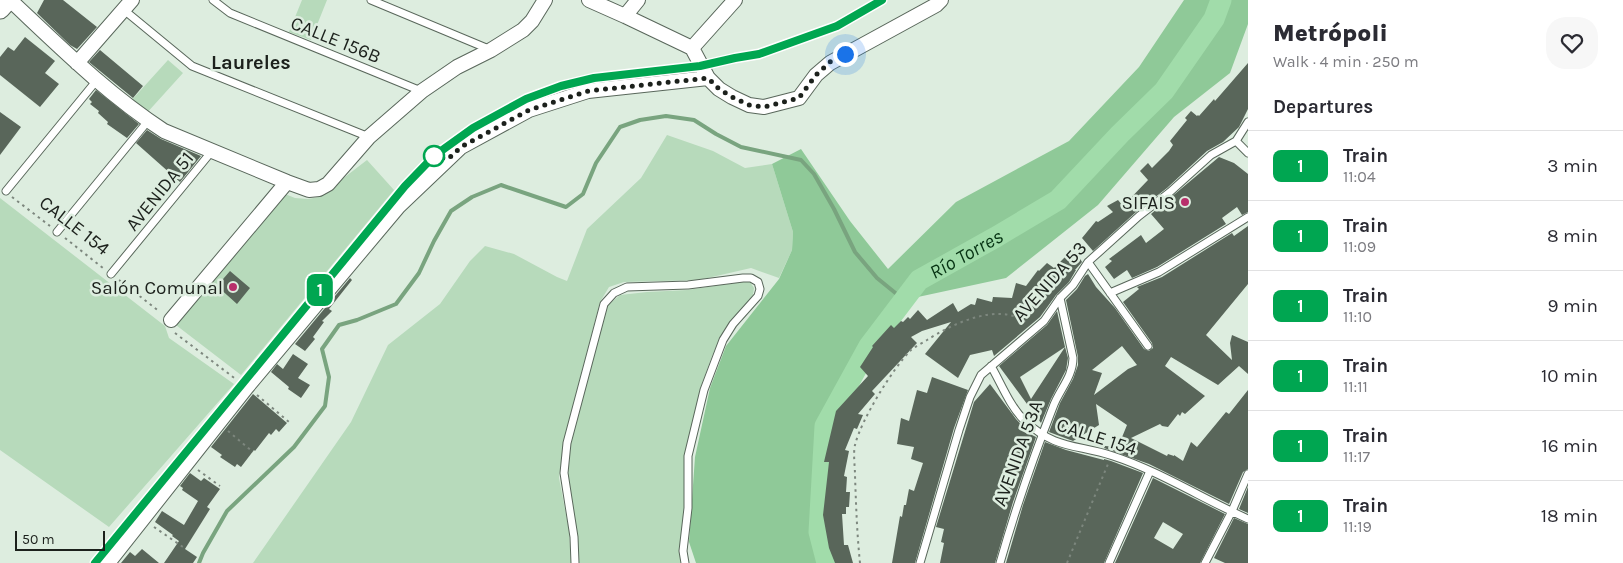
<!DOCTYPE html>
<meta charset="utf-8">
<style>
:root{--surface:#fff;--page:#f7f7f7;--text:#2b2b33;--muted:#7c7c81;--line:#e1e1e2}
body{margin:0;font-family:Karla,sans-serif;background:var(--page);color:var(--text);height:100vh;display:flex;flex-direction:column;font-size:19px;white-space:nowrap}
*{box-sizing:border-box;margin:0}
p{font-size:16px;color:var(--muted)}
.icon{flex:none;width:28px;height:28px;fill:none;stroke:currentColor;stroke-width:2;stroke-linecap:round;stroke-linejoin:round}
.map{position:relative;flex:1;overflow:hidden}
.panel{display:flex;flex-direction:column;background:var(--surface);width:375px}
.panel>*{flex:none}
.badge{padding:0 10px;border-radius:8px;font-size:18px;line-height:32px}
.scale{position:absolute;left:15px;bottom:12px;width:90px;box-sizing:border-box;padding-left:5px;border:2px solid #1c211c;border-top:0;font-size:14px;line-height:18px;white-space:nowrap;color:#1c211c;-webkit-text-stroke:4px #ddeddf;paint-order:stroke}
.you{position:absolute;width:25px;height:25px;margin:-12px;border:4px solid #fff;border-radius:50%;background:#1a73e8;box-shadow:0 0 0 8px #1a73e833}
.map>.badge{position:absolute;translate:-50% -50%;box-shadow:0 0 0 2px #fff}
h2{padding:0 25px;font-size:19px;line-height:45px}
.round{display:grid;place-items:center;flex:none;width:52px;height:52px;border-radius:20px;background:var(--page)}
.overview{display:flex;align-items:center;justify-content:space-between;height:85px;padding:0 25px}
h1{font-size:24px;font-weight:800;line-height:38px}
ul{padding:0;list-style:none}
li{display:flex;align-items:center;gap:15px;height:70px;padding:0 25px;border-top:1px solid var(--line)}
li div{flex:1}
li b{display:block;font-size:19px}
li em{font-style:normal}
li .badge{min-width:55px;font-weight:700;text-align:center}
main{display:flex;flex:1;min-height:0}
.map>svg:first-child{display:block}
.green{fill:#b7dabb}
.forest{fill:#8fc998}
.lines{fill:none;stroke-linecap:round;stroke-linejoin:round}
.stream{stroke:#79a47f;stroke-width:4}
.river{stroke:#a1dcaa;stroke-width:21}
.building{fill:#59665a;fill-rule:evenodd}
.lane-casing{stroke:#59675b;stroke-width:9}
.street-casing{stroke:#59675b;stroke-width:16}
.secondary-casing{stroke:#59675b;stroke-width:21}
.path{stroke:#7d877e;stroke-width:2;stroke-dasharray:2.5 4;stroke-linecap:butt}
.lane{stroke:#fff;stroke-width:7}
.street{stroke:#fff;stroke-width:14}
.secondary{stroke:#fff;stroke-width:19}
.rail{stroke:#818c83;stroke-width:4;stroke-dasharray:2.5 5;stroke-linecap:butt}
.line-casing{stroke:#fff;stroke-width:11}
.line{stroke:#00a651;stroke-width:8}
.walk{stroke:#1c211c;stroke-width:5;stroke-dasharray:0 9}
.stop-dot{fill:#fff;stroke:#00a651;stroke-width:2.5}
.poi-dot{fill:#b82f6b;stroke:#ddeddf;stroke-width:2}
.labels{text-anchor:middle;stroke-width:5;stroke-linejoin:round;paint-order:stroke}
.street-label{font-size:19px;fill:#1c211c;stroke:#ddeddf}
.poi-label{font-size:19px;fill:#1c211c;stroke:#ddeddf;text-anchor:end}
.neighbourhood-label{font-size:20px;font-weight:bold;fill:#1c211c;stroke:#ddeddf}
.water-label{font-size:20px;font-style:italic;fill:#063313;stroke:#ddeddf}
</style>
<main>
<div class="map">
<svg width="1248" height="563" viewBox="0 0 1248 563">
<rect width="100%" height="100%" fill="#ddeddf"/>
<path class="green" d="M 302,0 L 327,0 L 311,40 L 289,32 Z
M 168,60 L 183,73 L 145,115 L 130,102 Z
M 667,135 L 713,151 L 745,168 L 772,164 L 793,232 L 792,250 L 779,278 L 751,268 L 699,280 L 624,282 L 609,287 L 600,302 L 564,439 L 559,478 L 569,530 L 571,563 L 253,563 L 351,422 L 388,345 L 440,304 L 470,261 L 485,246 L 514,254 L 557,277 L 567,281 L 587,229 L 641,178 Z
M 367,160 L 394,190 L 241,375 L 172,322 L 280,192 L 295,198 L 308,199 L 319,197 Z
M 0,198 L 165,326 L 169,338 L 234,384 L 109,527 L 0,450 Z
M 742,282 L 750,282 L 754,288 L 753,295 L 720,339 L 712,356 L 700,389 L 685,458 L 684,508 L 680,557 L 681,563 L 579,563 L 578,540 L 568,476 L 571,444 L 607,306 L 620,295 L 647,292 L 687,290 Z"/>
<path class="forest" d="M 1184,0 L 1248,0 L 1248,24 L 1230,73 L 1174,117 L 1098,205 L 1006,278 L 904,300 L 869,346 L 825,426 L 819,532 L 827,563 L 696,563 L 689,542 L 695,457 L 710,388 L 726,346 L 779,279 L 792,250 L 793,232 L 772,164 L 801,149 L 850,221 L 888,269 L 956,202 L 1069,141 L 1139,67 Z"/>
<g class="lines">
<path class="stream" d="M 199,563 L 203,553 L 227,511 L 294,447 L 325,406 L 329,377 L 322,349 L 339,325 L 357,320 L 396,304 L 419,273 L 434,241 L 451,211 L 472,197 L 501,185 L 566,207 L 583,194 L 596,163 L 620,127 L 640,120 L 666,116 L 694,120 L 716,134 L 741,147 L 801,160 L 814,174 L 834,209 L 855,252 L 877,278 L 904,300"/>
<path class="river" id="s1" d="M 827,563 L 819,532 L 825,426 L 869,346 L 919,280 L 996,237 L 1058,200 L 1120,134 L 1164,91 L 1214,19 L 1221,0"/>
</g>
<path class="building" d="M 44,0 L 63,0 L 97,27 L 77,49 L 70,45 L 37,13 Z
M 25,37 L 55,61 L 45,73 L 59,84 L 40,107 L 0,75 L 0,57 L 8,47 L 14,51 Z
M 100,50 L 143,86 L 133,98 L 89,62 Z
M 1248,63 L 1248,109 L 1239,127 L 1223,142 L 1207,151 L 1167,188 L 1136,212 L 1093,251 L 1082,238 L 1096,221 L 1098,222 L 1113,212 L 1107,206 L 1118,200 L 1123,206 L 1148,180 L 1140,171 L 1148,163 L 1152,168 L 1169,151 L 1173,145 L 1170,141 L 1187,120 L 1185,118 L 1191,111 L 1197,116 L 1198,115 L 1199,116 L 1214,99 L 1215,101 Z
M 96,90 L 139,124 L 127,138 L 107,124 L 108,122 L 98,113 L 99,111 L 90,104 L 92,102 L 89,99 Z
M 0,112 L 21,127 L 0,155 Z
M 147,130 L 161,139 L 201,156 L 180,182 L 136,143 Z
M 1219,157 L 1234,163 L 1248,174 L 1248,212 L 1242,215 L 1237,207 L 1222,218 L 1226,224 L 1157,267 L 1132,278 L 1127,270 L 1114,279 L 1105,267 L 1112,261 L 1109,259 L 1141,235 L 1146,243 L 1164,229 L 1151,214 Z
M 1248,226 L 1248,284 L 1206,335 L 1232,360 L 1230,343 L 1232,335 L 1248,342 L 1248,374 L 1239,366 L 1218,385 L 1171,357 L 1165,366 L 1205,396 L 1185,414 L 1182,412 L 1180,416 L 1178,414 L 1168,427 L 1162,426 L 1160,424 L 1131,438 L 1167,456 L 1168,454 L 1174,456 L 1174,455 L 1183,461 L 1191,442 L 1197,447 L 1226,412 L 1229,414 L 1248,390 L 1248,469 L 1243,472 L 1229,504 L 1149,464 L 1104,448 L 1105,446 L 1118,447 L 1127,425 L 1096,404 L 1099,425 L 1073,441 L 1049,432 L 1060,403 L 1073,379 L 1078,365 L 1078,357 L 1066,300 L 1077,289 L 1085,276 L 1088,274 L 1096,287 L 1115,308 L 1144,349 L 1149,351 L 1153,348 L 1152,343 L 1123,302 L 1139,289 L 1137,287 L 1162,277 L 1232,233 L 1234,236 ZM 1122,346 L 1137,365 L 1128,369 L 1094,395 L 1102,373 L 1092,370 Z
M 1074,248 L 1082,262 L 1075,270 L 1076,270 L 1069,282 L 1056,295 L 1040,317 L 994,356 L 992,350 L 970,355 L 958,378 L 925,354 L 951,322 L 922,331 L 911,337 L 917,343 L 872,391 L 875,394 L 858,414 L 863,415 L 857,429 L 854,428 L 845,450 L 849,451 L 844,476 L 847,477 L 846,492 L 850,492 L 849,507 L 846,507 L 846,514 L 842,514 L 844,545 L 848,545 L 853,563 L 835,563 L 829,548 L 823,515 L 829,462 L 824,462 L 836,411 L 868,376 L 860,367 L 873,347 L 872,346 L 891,325 L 894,328 L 901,321 L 903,322 L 908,317 L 910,319 L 918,310 L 927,320 L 953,303 L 958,312 L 971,304 L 975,305 L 977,298 L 992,302 L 993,297 L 1012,298 L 1016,283 L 1026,286 L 1038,270 L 1039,271 L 1047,263 L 1054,268 Z
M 230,271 L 250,288 L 237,304 L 217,286 Z
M 350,278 L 352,280 L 329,309 L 332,311 L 322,321 L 324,322 L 313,337 L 315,339 L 305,351 L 295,344 Z
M 1057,311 L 1065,347 L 1020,377 L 1031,399 L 1065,347 L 1068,358 L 1066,370 L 1051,399 L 1041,423 L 999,366 L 1047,325 Z
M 293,354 L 308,364 L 298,378 L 310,385 L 301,398 L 288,389 L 289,387 L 271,372 L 277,364 L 283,369 Z
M 932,377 L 968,390 L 954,428 L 915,563 L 892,563 L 900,516 L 902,517 L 904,505 L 906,505 L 909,489 L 914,491 L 923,463 L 911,459 L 914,447 L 897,444 L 901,418 L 909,421 L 917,390 L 927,393 Z
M 990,384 L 1016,419 L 1030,434 L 1036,437 L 1013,502 L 995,563 L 940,563 L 944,543 L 941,542 L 944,529 L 936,527 L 974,402 Z
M 253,394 L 287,423 L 279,432 L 276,429 L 271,435 L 269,433 L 255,451 L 254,450 L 241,467 L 237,464 L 235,467 L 220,457 L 222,455 L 211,447 Z
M 1045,442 L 1066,450 L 1104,460 L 1104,459 L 1111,461 L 1143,473 L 1104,563 L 1006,563 L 1023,505 Z
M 190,473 L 201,481 L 204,478 L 220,489 L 207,507 L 210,509 L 185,549 L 197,557 L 193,563 L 164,563 L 179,541 L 172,536 L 173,535 L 155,522 L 162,511 L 184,525 L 198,501 L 182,490 L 183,488 L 180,486 Z
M 1153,478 L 1225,514 L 1200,563 L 1115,563 ZM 1163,522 L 1183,534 L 1173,549 L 1154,538 Z
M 1248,487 L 1248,513 L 1239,509 Z
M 1234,518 L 1248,524 L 1248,563 L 1225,563 L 1214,558 Z
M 142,549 L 159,563 L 121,563 L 130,552 L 135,556 Z"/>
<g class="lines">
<defs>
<path id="lane" d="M 213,0 L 230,13 L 421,91
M 371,0 L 491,50
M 124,10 L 192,66 L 369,137
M 1236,141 L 1248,153
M 6,191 L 97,80
M 57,232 L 148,121
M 1088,262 L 1148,346
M 111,274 L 212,151
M 1110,293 L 1159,272 L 1248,217
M 991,366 C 1001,383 1010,407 1025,421 C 1056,450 1077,444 1113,456 C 1159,471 1203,499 1248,519
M 575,563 L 574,537 L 564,473 L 567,443 L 604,304 L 614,293 L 627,287 L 688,285 L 743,278 L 751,278 L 758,282 L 760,289 L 758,296 L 733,324 L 723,340 L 704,390 L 688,456 L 688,508 L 683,551 L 685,563
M 920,563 L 959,430 L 970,397 L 981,375 L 1044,321 L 1060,298 L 1073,285 L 1088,262 L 1139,216 L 1170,192 L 1211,155 L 1236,141 L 1248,122
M 1000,563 C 1015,510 1033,458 1053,407 C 1059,390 1073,377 1073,358 L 1060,298
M 1109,563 L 1150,471
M 1205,563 L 1232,511 L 1248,474"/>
<path id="street" d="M 10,0 C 59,46 107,94 164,131 L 287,182 L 309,190 L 319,189 L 328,184 L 369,137 L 422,91 L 457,67 L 491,50 L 523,30 L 532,21 L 545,0
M 589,0 L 625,16 L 692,48
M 625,16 L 638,0
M 692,48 L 708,78 L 719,89 L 732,97 L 749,105 L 764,107 L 799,98 L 816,75 L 830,63 L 936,5 L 941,0
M 692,48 L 735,0
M 77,63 L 132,0
M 171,320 L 287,182
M 108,563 L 247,387 L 398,207 L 461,147 L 529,110 L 588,91 L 708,78"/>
<path id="secondary" d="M 0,9 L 8,0"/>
</defs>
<use href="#lane" class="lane-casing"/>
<use href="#street" class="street-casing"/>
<use href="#secondary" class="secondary-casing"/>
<path class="path" d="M 12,197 L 50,226
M 65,238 L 103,268
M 119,280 L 160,312
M 175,333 L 237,380
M 257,395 L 289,422
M 228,431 L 253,452
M 198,470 L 220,486
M 154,527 L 183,547
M 860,563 C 857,534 856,505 855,475 C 855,466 853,454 855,445 C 861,420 893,368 911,350 C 916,346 922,343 927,340 C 952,324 999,301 1027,323
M 1067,563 L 1108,464"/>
<use href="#lane" class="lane"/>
<use href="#street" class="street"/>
<use href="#secondary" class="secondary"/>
<path class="rail" d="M 95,563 L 405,186 L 434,156 L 473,129 L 526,99 L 561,86 L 594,79 L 700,66 L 735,57 L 759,54 L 837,26 L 882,0"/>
</g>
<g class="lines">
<defs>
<path id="line" d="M 95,563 L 405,186 L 434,156 L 473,128 L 526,99 L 561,86 L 594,78 L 700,66 L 735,58 L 759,54 L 837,26 L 882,0"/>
</defs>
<use href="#line" class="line-casing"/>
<use href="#line" class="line"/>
<path class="walk" d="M 434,156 L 448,159 L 461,147 L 529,110 L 588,91 L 708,78 L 719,89 L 732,97 L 749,105 L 764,107 L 799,98 L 816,75 L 830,62 L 845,54"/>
</g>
<circle class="stop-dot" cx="434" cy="156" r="10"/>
<g class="poi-dot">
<circle cx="1185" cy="202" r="5"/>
<circle cx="233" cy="287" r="5"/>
</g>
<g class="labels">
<g class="street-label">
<text transform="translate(336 39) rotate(22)" y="7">CALLE 156B</text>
<text transform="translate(159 191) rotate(-51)" y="7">AVENIDA 51</text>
<text transform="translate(75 225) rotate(38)" y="7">CALLE 154</text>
<text transform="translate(1049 281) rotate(-48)" y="7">AVENIDA 53</text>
<text transform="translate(1097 436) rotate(18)" y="7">CALLE 154</text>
<text transform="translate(1017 453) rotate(-70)" y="7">AVENIDA 53A</text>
</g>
<g class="poi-label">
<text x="1175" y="209">SIFAIS</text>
<text x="223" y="294">Salón Comunal</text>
</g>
<g class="neighbourhood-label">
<text x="251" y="69">Laureles</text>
</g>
<g class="water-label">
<text dy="7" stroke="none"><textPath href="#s1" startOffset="366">Río Torres</textPath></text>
</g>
</g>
</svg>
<div class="scale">50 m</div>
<div class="you" style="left:845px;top:54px"></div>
<b class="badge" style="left:320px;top:290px;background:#00a651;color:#fff">1</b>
</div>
<section class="panel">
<div class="overview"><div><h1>Metrópoli</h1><p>Walk · 4 min · 250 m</p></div><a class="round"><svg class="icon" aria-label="heart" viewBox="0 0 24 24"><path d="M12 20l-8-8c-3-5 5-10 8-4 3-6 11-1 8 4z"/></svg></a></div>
<h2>Departures</h2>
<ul>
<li><span class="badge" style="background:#00a651;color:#fff">1</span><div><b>Train</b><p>11:04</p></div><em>3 min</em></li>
<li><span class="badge" style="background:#00a651;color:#fff">1</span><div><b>Train</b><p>11:09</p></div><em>8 min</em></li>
<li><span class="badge" style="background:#00a651;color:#fff">1</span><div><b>Train</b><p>11:10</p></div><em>9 min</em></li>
<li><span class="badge" style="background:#00a651;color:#fff">1</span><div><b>Train</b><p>11:11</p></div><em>10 min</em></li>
<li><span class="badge" style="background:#00a651;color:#fff">1</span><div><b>Train</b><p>11:17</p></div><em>16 min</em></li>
<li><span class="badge" style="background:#00a651;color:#fff">1</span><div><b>Train</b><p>11:19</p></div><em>18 min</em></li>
</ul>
</section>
</main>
